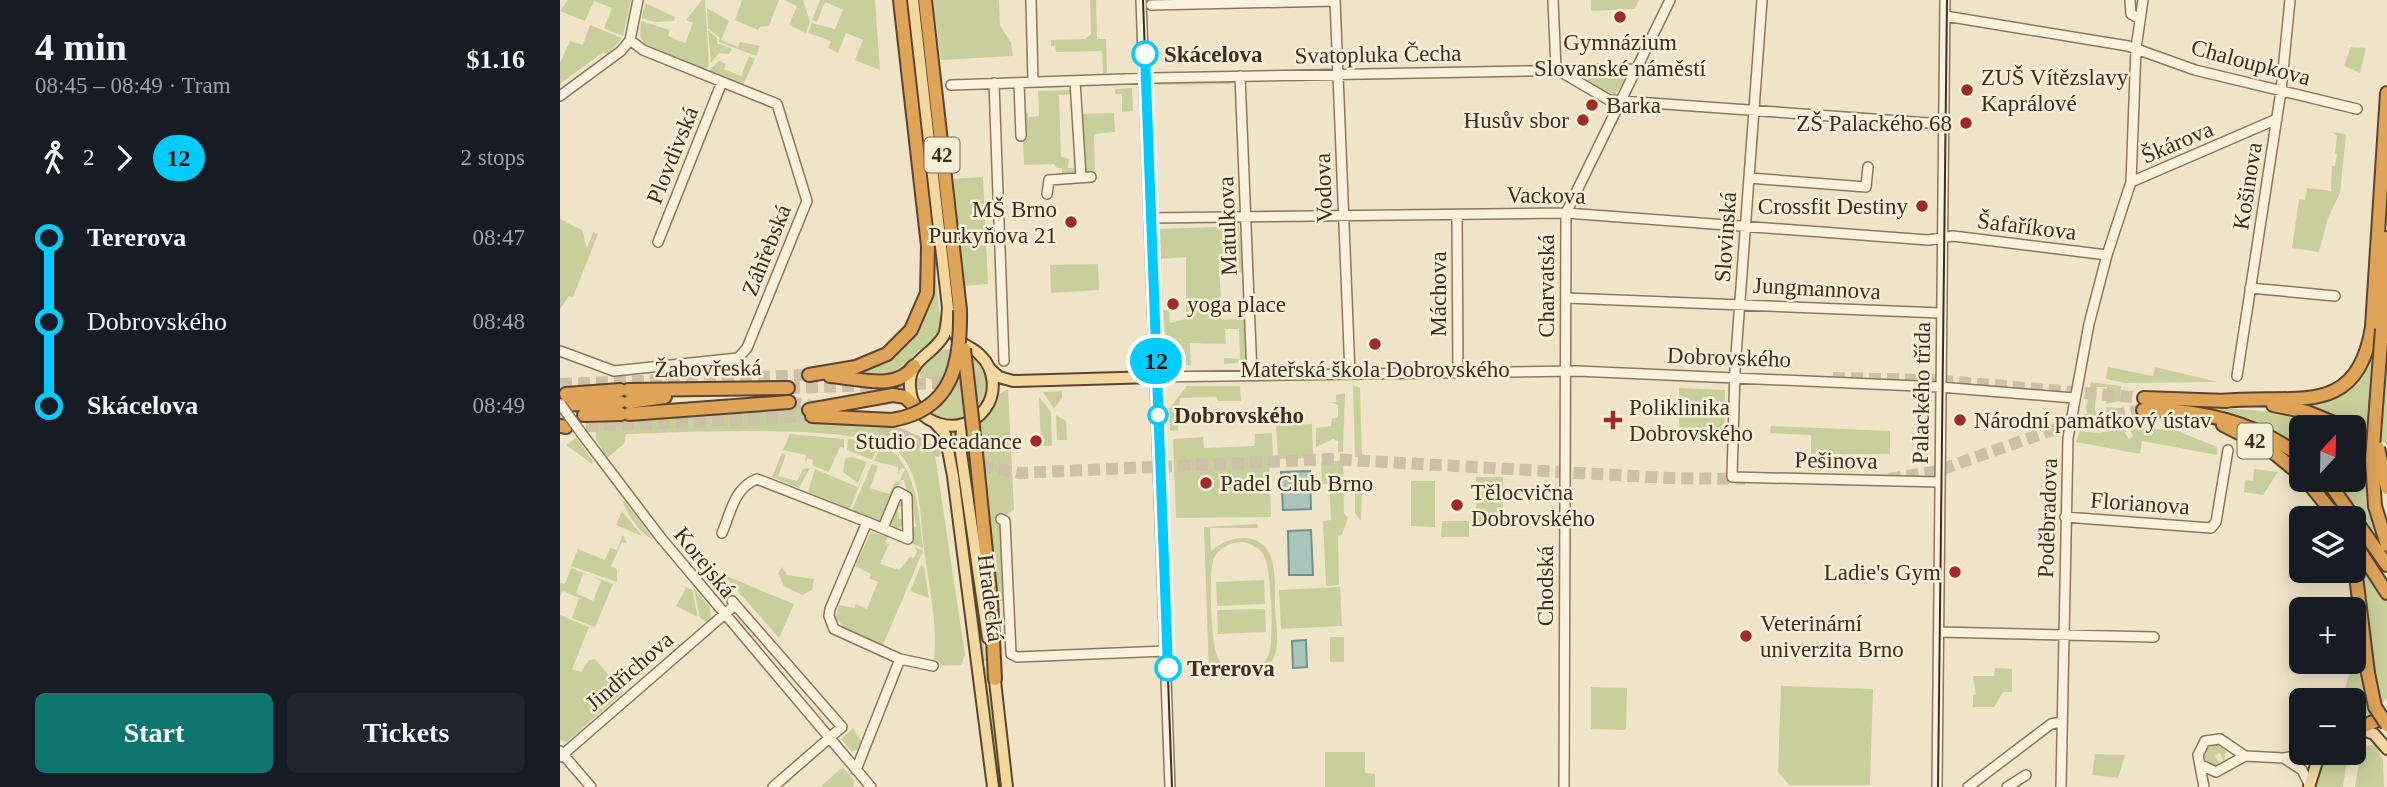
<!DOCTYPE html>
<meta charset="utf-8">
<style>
:root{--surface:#171b24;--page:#20242c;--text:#f1f3f6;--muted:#9ea1a6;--accent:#0f766e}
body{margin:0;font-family:"Times New Roman",serif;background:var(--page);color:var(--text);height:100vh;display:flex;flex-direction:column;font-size:26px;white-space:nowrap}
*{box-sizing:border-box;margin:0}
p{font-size:23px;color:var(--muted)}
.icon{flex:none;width:38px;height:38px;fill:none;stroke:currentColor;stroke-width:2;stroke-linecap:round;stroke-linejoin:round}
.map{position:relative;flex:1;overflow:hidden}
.sheet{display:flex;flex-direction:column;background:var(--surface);width:560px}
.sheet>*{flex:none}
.badge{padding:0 14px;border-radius:23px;font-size:24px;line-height:46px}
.needle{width:46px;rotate:22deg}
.controls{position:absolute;left:1729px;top:415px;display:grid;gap:14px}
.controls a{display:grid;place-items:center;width:77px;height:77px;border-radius:10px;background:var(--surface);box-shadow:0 4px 18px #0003;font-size:35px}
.map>.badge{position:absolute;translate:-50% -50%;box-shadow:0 0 0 4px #fff}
.legs{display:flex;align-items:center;gap:10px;height:77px;padding:0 35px;font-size:23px}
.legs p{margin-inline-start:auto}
.head{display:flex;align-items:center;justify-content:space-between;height:119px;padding:0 35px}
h1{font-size:38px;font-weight:800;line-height:52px}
.button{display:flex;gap:14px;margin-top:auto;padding:14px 35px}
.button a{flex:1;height:80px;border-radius:10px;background:var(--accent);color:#fff;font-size:28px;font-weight:800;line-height:80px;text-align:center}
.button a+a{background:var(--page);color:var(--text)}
ul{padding:0 35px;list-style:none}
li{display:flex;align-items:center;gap:24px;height:84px;font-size:26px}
li i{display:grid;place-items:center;width:10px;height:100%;margin:0 9px;background:currentColor}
li i::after{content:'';width:18px;height:18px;margin:-9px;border:5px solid;border-radius:50%;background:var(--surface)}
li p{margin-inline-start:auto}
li:first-child i{background:linear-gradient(#0000 50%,currentColor 0)}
li:last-child i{background:linear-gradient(currentColor 50%,#0000 0)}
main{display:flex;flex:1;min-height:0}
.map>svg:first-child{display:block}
.green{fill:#c9cf9b;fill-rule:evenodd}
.water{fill:#a9c4bc;stroke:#6f938a;stroke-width:2}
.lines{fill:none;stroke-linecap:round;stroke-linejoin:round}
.highway-tunnel{stroke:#ccc0a6;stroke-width:12;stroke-dasharray:12 6;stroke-linecap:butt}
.minor-casing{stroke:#8d765c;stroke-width:12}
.major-casing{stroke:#5b4430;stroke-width:14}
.highway-casing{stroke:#5b4430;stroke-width:16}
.minor{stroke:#faf1dc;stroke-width:9}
.major{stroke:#f3d9a0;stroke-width:10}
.highway{stroke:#e0a458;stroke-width:12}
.tram{stroke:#3d2e20;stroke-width:2}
.minor-bridge-casing{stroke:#8d765c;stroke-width:12;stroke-linecap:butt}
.highway-bridge-casing{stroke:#5b4430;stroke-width:16;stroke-linecap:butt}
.minor-bridge{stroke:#faf1dc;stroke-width:9}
.highway-bridge{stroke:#e0a458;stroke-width:12}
.line-1-casing{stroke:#fff;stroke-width:16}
.line-1{stroke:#0cf;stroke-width:10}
.poi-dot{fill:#9e2a2b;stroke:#f7eed8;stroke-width:2.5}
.stop-1-dot{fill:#fff;stroke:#0cf;stroke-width:3.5}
.labels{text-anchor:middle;stroke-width:5;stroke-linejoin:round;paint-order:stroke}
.shield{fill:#f7eed8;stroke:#756857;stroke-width:2}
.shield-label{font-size:21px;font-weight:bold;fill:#3d2e20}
.poi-label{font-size:23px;fill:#3d2e20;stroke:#f7eed8;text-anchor:start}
.stop-label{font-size:23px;font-weight:bold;fill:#3d2e20;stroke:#f7eed8;text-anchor:start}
.street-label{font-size:23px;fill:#3d2e20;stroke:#f7eed8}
</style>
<main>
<section class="sheet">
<div class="head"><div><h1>4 min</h1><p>08:45 – 08:49 · Tram</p></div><b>$1.16</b></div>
<div class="legs"><svg class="icon" aria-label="walk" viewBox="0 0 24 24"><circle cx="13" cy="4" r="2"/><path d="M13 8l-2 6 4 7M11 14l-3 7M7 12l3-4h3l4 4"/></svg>2<svg class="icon" aria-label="forward" viewBox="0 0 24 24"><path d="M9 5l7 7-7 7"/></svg><b class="badge" style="background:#0cf;color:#111">12</b><p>2 stops</p></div>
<ul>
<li><i style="color:#0cf"></i><b>Tererova</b><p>08:47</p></li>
<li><i style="color:#0cf"></i><span>Dobrovského</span><p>08:48</p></li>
<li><i style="color:#0cf"></i><b>Skácelova</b><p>08:49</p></li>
</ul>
<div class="button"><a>Start</a><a>Tickets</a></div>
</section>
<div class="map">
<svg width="1827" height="787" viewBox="0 0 1827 787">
<rect width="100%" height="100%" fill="#f0e4c8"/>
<path class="green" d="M 8,0 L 71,0 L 63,36 L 44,28 L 52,8 L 34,1 L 25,21 L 0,11 Z
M 142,0 L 145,0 L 149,65 L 145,70 L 84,44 L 80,35 L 81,21 L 110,30 L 108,36 L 125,43 L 133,23 L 126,20 Z
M 182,0 L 219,0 L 209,26 L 200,27 L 198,30 L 175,20 Z
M 224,0 L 243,0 L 250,22 L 246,33 L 229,25 L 237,6 Z
M 260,0 L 315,0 L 320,70 L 295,60 L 303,40 L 286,33 L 278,53 L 268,48 L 271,41 L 248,33 L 252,23 L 275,29 L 283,10 L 265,2 L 257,22 L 252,20 Z
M 373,0 L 439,0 L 440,25 L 451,43 L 453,56 L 381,60 Z
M 530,0 L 536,0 L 537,39 L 546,39 L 547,73 L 543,73 L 542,51 L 496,52 L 495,46 L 491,46 L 491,40 L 525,39 L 531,34 Z
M 1031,0 L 1079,0 L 1075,9 L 1031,11 Z
M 85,3 L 115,17 L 114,21 L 95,22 L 82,18 Z
M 147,8 L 169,21 L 161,40 L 178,47 L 180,42 L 200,46 L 196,56 L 159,42 L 160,38 L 148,28 Z
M 30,25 L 62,38 L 47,55 L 44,52 L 2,82 L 0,87 L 0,63 L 10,41 L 23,45 Z
M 148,30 L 158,39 L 157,43 L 172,49 L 169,54 L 159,53 L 151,63 Z
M 1791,47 L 1806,48 L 1800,73 L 1784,66 Z
M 189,56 L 195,59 L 183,85 L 148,71 L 159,61 L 166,64 L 164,69 L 181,76 Z
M 1030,73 L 1063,73 L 1066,78 L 1055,95 L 1027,83 Z
M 664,80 L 672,84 L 597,85 L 597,82 Z
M 572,88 L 573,111 L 562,112 L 562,94 L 555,94 L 555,89 Z
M 511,90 L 511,94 L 499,95 L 501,157 L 509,159 L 508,168 L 517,168 L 515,174 L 495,176 L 502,174 L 502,168 L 497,168 L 494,164 L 464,165 L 462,113 L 468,113 L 468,117 L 479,116 L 478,91 Z
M 554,113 L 555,132 L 534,134 L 535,173 L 524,172 L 518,114 Z
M 1772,132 L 1786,134 L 1780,193 L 1768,218 L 1759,252 L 1732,248 L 1739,199 L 1745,200 L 1747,188 L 1771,191 L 1772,166 L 1775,166 L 1777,154 L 1775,153 L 1777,136 Z
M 362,144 L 381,328 L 376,337 L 354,355 L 346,370 L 332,378 L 298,374 C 330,361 355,339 368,307 Z
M 423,177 L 428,284 L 404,286 L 392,179 Z
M 0,219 L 22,230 L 27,248 L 33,232 L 38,234 L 13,297 L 9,296 L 0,309 Z
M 679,226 L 683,272 L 677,273 L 676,262 L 659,263 L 662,320 L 678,319 L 678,308 L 684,308 L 686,362 L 664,364 L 664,358 L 680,359 L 679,329 L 665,329 L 666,344 L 630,343 L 631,365 L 607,365 L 603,310 L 609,310 L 610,323 L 626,319 L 626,257 L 601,259 L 600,229 Z
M 1822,249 L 1827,329 L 1827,445 L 1799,425 L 1750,405 C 1777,392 1791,396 1807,363 Z
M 538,264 L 539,290 L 491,293 L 490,265 Z
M 395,348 L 383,381 L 360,377 L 360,365 L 376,351 Z
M 411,354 C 451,384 405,443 366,411 L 383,396 L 388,396 L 389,387 Z
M 1548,367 L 1593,376 L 1595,367 L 1658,382 L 1565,383 L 1546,379 Z
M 1531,382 L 1561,386 L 1560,401 L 1546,404 L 1547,387 L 1536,387 L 1535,410 L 1540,426 L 1550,423 L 1546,407 L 1558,408 L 1563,422 L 1560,426 L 1531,429 L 1526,408 Z
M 793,385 L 800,388 L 802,457 L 795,457 Z
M 627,386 L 680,386 L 681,401 L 658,401 L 657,397 L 620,398 L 618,430 L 610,431 L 609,409 Z
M 1119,388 L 1165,390 L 1164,436 L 1119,436 Z
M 448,389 L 454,509 L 445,517 L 440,526 L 443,601 L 434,601 L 417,423 L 427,414 L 438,395 Z
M 502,391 L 502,398 L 494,409 L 483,392 Z
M 785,393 L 783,452 L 778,452 L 778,441 L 773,439 L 756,447 L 756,428 L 771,426 L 772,418 L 778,418 L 778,405 L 770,402 L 776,402 L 776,395 Z
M 479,397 L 491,412 L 492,446 L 481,446 Z
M 247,405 C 279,414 353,423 374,448 L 405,655 L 401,665 L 373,666 C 379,627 369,588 364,549 C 360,519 362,477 339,453 C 309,421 115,433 66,434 L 64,444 L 47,458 L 36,439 L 35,420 Z
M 1637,406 L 1715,412 L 1769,427 L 1741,427 L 1741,449 L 1680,418 Z
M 496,415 L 506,421 L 507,440 L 497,440 Z
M 752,424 L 753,458 L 718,459 L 716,426 Z
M 1211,426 L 1330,431 L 1330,454 L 1251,454 L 1251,435 L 1210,433 Z
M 1567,428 L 1565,433 L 1569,439 L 1573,436 L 1569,428 L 1615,430 L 1657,447 L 1657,455 L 1582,441 L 1580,454 L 1516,442 L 1520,431 L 1539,433 Z
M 389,431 L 395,431 L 426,661 L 422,662 Z
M 712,433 L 713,460 L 709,460 L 711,517 L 616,518 L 613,439 L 643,437 L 644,448 L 694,446 L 695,434 Z
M 230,434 L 284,439 L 284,448 L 280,447 L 269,472 L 252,465 L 253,460 L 248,458 L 245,462 L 246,455 L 223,450 Z
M 16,438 L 33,461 L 32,464 L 6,445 Z
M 288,439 L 316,441 L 320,442 L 312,460 L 287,450 Z
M 1794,439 L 1811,450 L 1827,481 L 1805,474 L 1823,549 L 1774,480 L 1794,480 Z
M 322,443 C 358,465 358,511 363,548 L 353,544 L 351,528 L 356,527 L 352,497 L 347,494 L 344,480 L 341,480 L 322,522 L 292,510 L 312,464 L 318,466 L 310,488 L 329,494 L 336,481 L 339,482 L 345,469 L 341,468 L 338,475 L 338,467 L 314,461 Z
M 222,453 L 226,455 L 218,476 L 237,481 L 243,469 L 250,468 L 239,488 L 212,477 Z
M 292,457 L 307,462 L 298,483 L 283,472 L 285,458 Z
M 783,460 L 784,513 L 788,518 L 782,535 L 778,536 L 779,585 L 766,586 L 763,521 L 771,520 L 769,484 L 762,484 L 761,462 Z
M 309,461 L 290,509 L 248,492 L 255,469 L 298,487 Z
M 1694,469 L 1718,472 L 1703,495 L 1684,492 L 1685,480 L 1693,481 Z
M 916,477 L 943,477 L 943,525 L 916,525 Z
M 851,481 L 875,481 L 875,527 L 851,526 Z
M 795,485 L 802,485 L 801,521 L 795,513 Z
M 63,501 L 68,505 L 93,539 C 81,535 64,510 63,501 Z
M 339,501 L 343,505 L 338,507 L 339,519 L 345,519 L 345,523 L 336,530 L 329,522 Z
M 62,511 L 82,536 L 56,525 Z
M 882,521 L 909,521 L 909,537 L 881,537 Z
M 697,524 L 698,528 L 650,528 L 651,551 C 670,534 707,529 713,565 C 716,579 715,594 715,608 C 716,624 720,643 714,657 C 703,682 672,683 655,664 L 655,675 L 649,675 L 644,527 ZM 680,542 C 691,543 701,548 705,558 C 711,571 714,640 709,654 C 705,664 696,671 685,672 C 674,673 663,668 658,658 C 651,646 648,571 654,558 C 659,548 669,543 680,542 Z
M 311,532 L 328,537 L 325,542 L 329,544 L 320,564 L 339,570 L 350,557 L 354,558 L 357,551 L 354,547 L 363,551 L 323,645 L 286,630 L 276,618 L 279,605 L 294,608 L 296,604 L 307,609 L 318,582 L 309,578 L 311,574 L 295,566 Z
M 63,535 L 67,543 L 62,542 L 51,566 L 57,569 L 57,582 L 11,566 L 18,549 L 45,560 L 50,548 L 57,550 Z
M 1798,554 L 1827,601 L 1827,698 L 1810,718 L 1794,722 L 1794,700 L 1782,700 C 1796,657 1797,616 1788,571 L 1791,571 L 1803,683 L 1815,682 Z
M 361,565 L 364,567 L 369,598 L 350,591 Z
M 222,567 L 227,575 L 254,579 L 252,590 L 242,595 L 224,586 L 218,573 Z
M 11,568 L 29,575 L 23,574 L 16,593 L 33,601 L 41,581 L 32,576 L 53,584 L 35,627 L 12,618 L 19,598 L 3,591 L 0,597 L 0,583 L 5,584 Z
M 164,575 L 234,604 L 219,638 Z
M 704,580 L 705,604 L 657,606 L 656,582 Z
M 117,583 L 132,590 L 138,617 L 116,606 L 126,588 Z
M 780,587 L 782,626 L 721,629 L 719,590 Z
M 134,589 L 150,607 L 151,617 L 147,622 L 140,618 Z
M 705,609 L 706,632 L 658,634 L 657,610 Z
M 0,615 L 29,627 L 12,669 L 21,672 L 29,660 L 35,659 L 63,692 L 7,742 L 0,740 Z
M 770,637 L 784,637 L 784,662 L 770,662 Z
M 426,667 L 441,787 L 438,787 L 423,668 Z
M 1435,668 L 1452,669 L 1452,692 L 1443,692 L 1434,707 L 1413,707 L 1413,695 L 1416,694 L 1413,676 L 1434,676 Z
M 1221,686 L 1313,689 L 1310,785 L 1229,785 L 1218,772 Z
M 1031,687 L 1067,688 L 1066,730 L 1031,729 Z
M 293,728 L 301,741 L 298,749 L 292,752 L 281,739 Z
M 1653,744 L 1661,746 L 1666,752 L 1664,762 L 1660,753 L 1655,755 L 1660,765 L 1649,765 L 1644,757 L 1645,749 Z
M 1815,744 L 1823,760 L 1824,787 L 1795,787 L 1799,761 L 1807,746 Z
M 765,752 L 805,752 L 805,773 L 815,774 L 815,787 L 765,787 Z
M 1765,753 L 1788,753 L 1783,787 L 1753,787 Z
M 1535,754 L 1565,755 L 1558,778 L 1532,775 Z
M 283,767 L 295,781 L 293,787 L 260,787 Z"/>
<path class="water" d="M 750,471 L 751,509 L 723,510 L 721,472 Z
M 751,530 L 753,575 L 729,575 L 728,531 Z
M 746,640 L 747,667 L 733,668 L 732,641 Z"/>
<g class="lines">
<path class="highway-tunnel" d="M 1273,378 L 1372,380 L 1584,398
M 0,384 L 249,375
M 228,388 L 443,381
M 229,402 L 263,408
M 0,415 L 24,415
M 304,419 L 408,463 L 460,473 L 770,459 L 1109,478 L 1185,479
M 8,427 L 252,416
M 1329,479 L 1377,471 L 1515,422 L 1583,410"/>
<defs>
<path id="minor" d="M 471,0 L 473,82
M 581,0 L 610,787
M 775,0 L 790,374
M 993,0 L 996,69
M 1202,0 L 1175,369 L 1172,477 L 1379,482
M 1570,0 L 1571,14 L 1580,19
M 591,5 L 775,1
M 1385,16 L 1568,46 L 1635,70 L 1797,109
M 996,69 L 1049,100 L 1383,124
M 680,76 L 692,375
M 515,81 L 521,177
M 434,83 L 444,361
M 459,83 L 461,136
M 391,85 L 593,78 L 1074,69
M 0,96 L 61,51 L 70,40 L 78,0
M 1189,178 L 1306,187 L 1308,167
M 1571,182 L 1717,119
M 487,194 L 489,180 L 531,177
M 897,215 L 898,373
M 589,218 L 1006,213 L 1368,240 L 1393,236 L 1547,255
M 98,242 L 162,82
M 1690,288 L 1775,296
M 1006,298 L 1381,313
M 0,351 L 54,371 L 178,358 L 187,348 L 247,201 L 217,104 L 83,50 L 70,40
M 1677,376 L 1721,91 L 1730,0
M 595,377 L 1017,371 L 1380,387 L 1514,398
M 22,434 L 101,538 L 311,787
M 1505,517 L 1651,528 L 1656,522 L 1668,450
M 441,519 L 445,521 L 451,654 L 457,657 L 606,651
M 307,522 L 348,539 L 347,497 L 338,492 L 323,528
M 162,533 C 171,512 174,488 197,479 L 307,522 L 270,609 L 269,616 L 274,629 L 340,659 L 373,666
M 172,601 L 282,727 L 213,787
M 1379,632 L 1594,637
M 0,751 L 31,787
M 0,757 L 175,605
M 1725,759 L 1742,770 L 1749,784
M 1641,765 L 1656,772 L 1685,756 L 1724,758 L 1750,752
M 296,770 L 340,659
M 1004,787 L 1006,213 L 1110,0
M 1377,787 L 1385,0
M 1408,787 L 1491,724 L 1502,722
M 1447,787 L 1466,775
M 1501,787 L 1508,438 L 1529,324 L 1547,255 L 1571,182 L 1576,48 L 1583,0
M 1644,787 L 1638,755 L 1645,741 L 1660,739 L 1685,756"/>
<path id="major" d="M 353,0 L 388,308 C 391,318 391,331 398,339 C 404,346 414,348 420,355 C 435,369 437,393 425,409 C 402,440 351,425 350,387 C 348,358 373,356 384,335 C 387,327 387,317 388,308
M 430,369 L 439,377 L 453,381 L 595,377
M 409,422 L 402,431 L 400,446 L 428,638
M 375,423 L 385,434 L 393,476 L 433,787
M 434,672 L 447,787
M 1794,727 L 1814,734 L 1827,749
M 1749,787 L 1760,752"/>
<path id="highway" d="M 365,0 L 400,310
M 1822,329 L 1825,238
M 249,375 L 296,367 L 327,354 L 351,330 L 367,293 L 368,246 L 340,0
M 270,376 C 297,378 337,392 354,366
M 68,390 L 228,388
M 6,394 L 60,390
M 1584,398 L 1667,401
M 1662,401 C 1733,393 1797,421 1812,327 L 1827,93
M 69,402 L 105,397
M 1,405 L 60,402
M 1713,405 L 1747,412 L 1784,427
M 249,410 L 333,395 L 345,397 L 357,408
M 1583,410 C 1639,409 1696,422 1741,457
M 69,414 L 229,402
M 24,415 L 61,414
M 252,416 L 332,420
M 1663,425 L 1708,448 L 1741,475
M 0,426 L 6,427
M 1794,432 L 1805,439
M 416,453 L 431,601 L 435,679
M 1746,480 L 1777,518
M 1767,480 L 1827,565
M 1815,506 L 1827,545
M 1794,542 L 1827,593
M 1794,560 L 1808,673
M 1800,728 L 1815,721"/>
</defs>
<use href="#minor" class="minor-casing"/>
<use href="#major" class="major-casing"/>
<use href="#highway" class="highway-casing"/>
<use href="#minor" class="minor"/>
<use href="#major" class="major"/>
<use href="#highway" class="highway"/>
<path class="tram" d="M 583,0 L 612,787
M 1378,787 L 1387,0"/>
<defs>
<path id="minor-bridge" d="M 1,405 L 22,434"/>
<path id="highway-bridge" d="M 404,349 L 416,453
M 332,420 C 393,410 401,363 400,310
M 1818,448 L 1827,488
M 1815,506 L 1812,460 L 1822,329
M 1808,673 L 1815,707 L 1827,725"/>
</defs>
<use href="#minor-bridge" class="minor-bridge-casing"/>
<use href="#highway-bridge" class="highway-bridge-casing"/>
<use href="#minor-bridge" class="minor-bridge"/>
<use href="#highway-bridge" class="highway-bridge"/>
</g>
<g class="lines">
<defs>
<path id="line-1" d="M 585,54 L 608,668"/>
</defs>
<use href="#line-1" class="line-1-casing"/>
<use href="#line-1" class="line-1"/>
</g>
<g class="poi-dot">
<circle cx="1060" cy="17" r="7"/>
<circle cx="1407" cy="90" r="7"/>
<circle cx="1032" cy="105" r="7"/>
<circle cx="1023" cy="120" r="7"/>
<circle cx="1406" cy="123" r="7"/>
<circle cx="1362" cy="206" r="7"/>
<circle cx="511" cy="222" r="7"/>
<circle cx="613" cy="304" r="7"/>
<circle cx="815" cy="344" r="7"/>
<path d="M1049.5 409.5h7v7h7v7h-7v7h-7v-7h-7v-7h7z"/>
<circle cx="1400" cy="420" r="7"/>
<circle cx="476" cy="441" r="7"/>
<circle cx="646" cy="483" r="7"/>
<circle cx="897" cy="505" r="7"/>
<circle cx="1395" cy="572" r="7"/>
<circle cx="1186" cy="636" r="7"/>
</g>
<g class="stop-1-dot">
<circle cx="585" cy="54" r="12"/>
<circle cx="598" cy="415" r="9"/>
<circle cx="608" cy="668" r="12"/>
</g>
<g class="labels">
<g class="shield">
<rect x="364.5" y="137.5" width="35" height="35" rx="5"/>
<rect x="1677.5" y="423.5" width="35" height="35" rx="5"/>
</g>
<g class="shield-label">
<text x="382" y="162">42</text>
<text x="1695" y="448">42</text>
</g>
<g class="poi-label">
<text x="1060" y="50" text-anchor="middle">Gymnázium<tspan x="1060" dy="26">Slovanské náměstí</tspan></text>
<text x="1421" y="85">ZUŠ Vítězslavy<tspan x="1421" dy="26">Kaprálové</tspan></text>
<text x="1046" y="113">Barka</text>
<text x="1009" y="128" text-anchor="end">Husův sbor</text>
<text x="1392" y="131" text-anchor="end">ZŠ Palackého 68</text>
<text x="1348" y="214" text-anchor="end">Crossfit Destiny</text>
<text x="497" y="217" text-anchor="end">MŠ Brno<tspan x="497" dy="26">Purkyňova 21</tspan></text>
<text x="627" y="312">yoga place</text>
<text x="815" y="377" text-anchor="middle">Mateřská škola Dobrovského</text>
<text x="1069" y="415">Poliklinika<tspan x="1069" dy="26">Dobrovského</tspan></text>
<text x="1414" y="428">Národní památkový ústav</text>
<text x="462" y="449" text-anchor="end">Studio Decadance</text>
<text x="660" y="491">Padel Club Brno</text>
<text x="911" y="500">Tělocvična<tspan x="911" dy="26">Dobrovského</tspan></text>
<text x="1381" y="580" text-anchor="end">Ladie's Gym</text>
<text x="1200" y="631">Veterinární<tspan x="1200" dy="26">univerzita Brno</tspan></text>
</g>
<g class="stop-label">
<text x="604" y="62">Skácelova</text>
<text x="614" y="423">Dobrovského</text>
<text x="627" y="676">Tererova</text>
</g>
<g class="street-label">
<text transform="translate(818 54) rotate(-1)" y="8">Svatopluka Čecha</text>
<text transform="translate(1691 62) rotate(15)" y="8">Chaloupkova</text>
<text transform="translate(1617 142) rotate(-23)" y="8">Škárova</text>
<text transform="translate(112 155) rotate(-68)" y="8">Plovdivská</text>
<text transform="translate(1687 186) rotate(-81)" y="8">Košinova</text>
<text transform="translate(763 188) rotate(-92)" y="8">Vodova</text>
<text transform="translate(986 195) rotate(1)" y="8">Vackova</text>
<text transform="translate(667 226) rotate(-92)" y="8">Matulkova</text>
<text transform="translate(1467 226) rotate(7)" y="8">Šafaříkova</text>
<text transform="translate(1165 237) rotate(-86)" y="8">Slovinská</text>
<text transform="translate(206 250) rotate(-68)" y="8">Záhřebská</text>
<text transform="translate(986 286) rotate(-90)" y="8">Charvatská</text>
<text transform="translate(1257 288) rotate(3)" y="8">Jungmannova</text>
<text transform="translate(878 294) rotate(-90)" y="8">Máchova</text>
<text transform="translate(1169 357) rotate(2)" y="8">Dobrovského</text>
<text transform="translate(148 368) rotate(-1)" y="8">Žabovřeská</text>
<text transform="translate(1361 393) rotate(-89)" y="8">Palackého třída</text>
<text transform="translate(1276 460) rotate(1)" y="8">Pešinova</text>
<text transform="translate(1580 503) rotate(4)" y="8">Florianova</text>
<text transform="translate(1487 518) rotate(-88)" y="8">Poděbradova</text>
<text transform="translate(145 562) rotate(51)" y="8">Korejská</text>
<text transform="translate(985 586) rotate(-90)" y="8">Chodská</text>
<text transform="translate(431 598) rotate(83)" y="8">Hradecká</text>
<text transform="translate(69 671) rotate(-41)" y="8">Jindřichova</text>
</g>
</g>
</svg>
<div class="controls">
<a><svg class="needle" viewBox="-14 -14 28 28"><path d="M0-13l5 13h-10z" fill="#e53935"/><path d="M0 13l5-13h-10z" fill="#9ea1a6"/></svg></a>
<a><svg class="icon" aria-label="layers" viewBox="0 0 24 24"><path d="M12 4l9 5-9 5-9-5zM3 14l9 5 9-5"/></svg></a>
<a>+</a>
<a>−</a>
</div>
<b class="badge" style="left:596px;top:361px;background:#0cf;color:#111">12</b>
</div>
</main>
